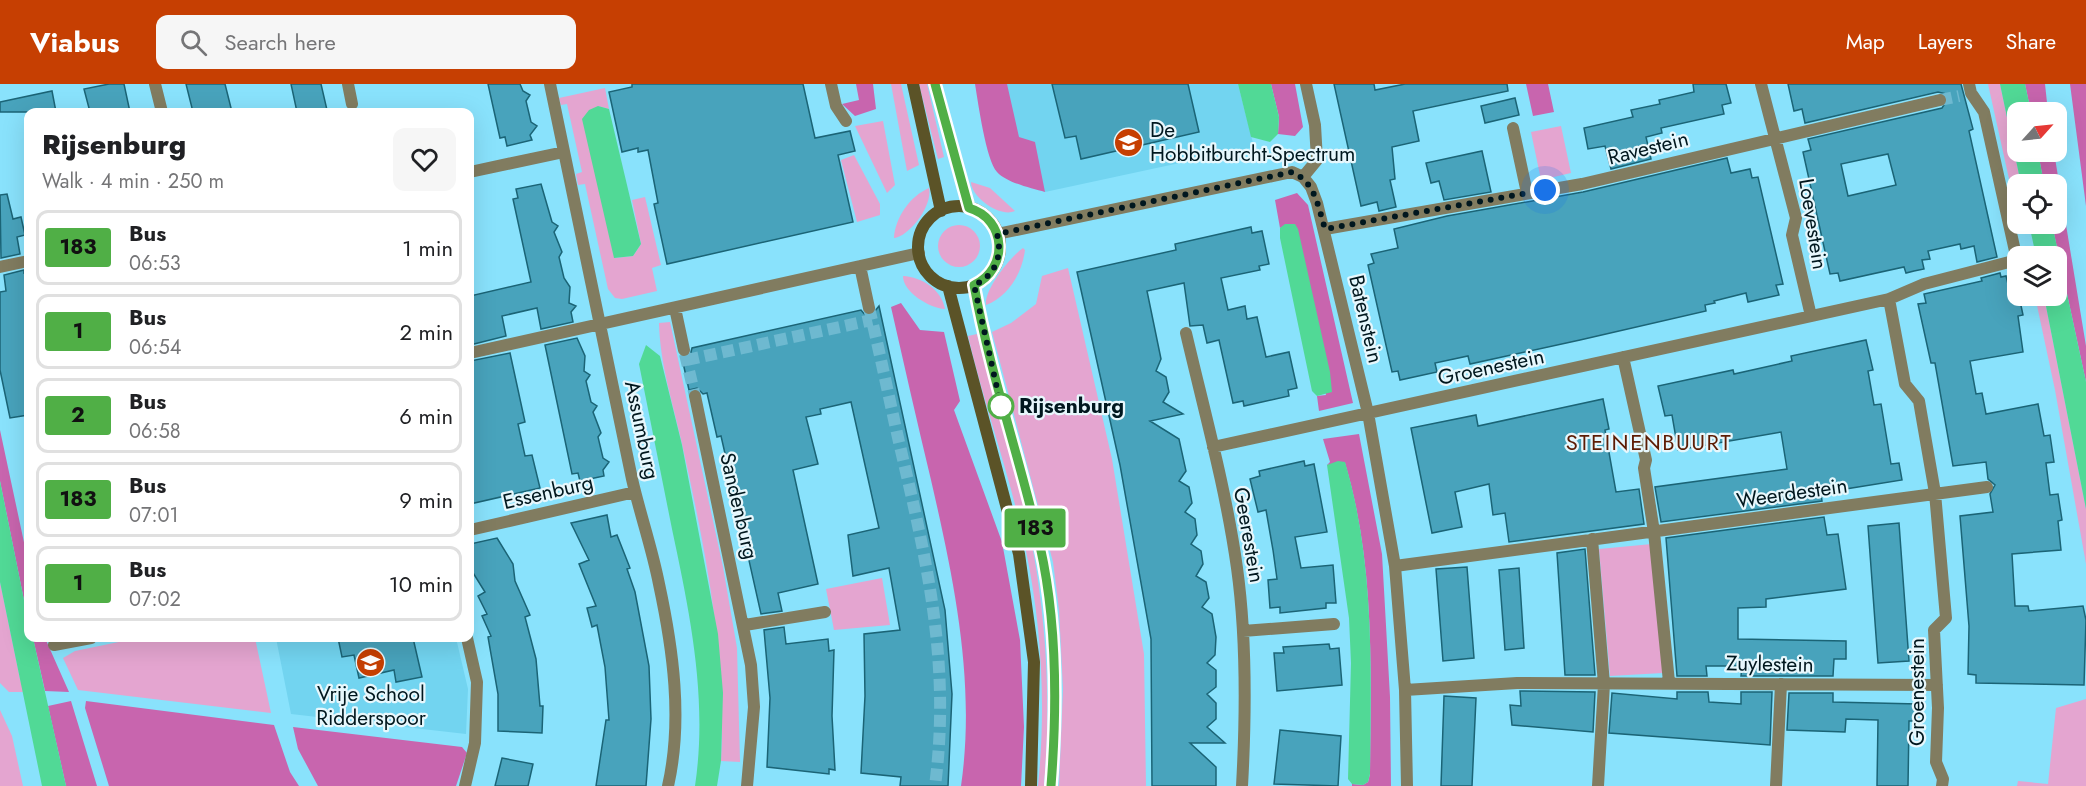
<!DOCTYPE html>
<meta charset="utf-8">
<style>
:root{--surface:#fff;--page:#f6f6f6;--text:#202124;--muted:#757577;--line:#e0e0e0;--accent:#c63f02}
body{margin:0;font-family:Jost,sans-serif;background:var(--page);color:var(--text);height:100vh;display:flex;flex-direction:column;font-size:22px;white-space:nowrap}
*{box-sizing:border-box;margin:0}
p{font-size:20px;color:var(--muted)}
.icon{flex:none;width:33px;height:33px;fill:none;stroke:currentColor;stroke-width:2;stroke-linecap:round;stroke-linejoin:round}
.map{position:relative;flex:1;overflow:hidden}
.sheet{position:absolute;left:24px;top:24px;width:450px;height:534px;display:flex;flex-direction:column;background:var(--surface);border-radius:12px;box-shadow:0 6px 24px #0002}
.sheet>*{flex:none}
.badge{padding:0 12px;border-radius:4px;font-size:21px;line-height:39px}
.needle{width:39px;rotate:63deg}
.fabs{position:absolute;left:2007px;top:18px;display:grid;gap:12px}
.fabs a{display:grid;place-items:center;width:60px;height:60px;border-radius:12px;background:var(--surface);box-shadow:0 6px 24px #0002;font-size:30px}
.you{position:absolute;width:30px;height:30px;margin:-15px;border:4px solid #fff;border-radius:50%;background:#1a73e8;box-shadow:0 0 0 9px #1a73e833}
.map>.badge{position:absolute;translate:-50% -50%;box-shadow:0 0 0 3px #fff}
.round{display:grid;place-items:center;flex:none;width:63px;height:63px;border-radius:12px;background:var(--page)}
.summary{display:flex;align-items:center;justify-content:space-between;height:102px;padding:0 18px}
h1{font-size:28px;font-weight:800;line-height:45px}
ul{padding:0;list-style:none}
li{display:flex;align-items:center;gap:18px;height:75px;margin:0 12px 9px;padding:0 6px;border:3px solid var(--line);border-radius:12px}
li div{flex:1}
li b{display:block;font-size:22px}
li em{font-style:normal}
li .badge{min-width:66px;font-weight:700;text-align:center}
header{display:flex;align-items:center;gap:36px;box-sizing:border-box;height:84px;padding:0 30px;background:var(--accent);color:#fff}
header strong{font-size:28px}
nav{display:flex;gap:33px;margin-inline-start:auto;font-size:21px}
.search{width:420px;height:54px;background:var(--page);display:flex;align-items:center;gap:15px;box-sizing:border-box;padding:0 21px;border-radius:12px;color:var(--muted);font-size:22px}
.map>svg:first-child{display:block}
.built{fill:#72d4f0}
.green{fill:#e4a5d0}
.forest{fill:#c865ae}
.water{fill:#51d996}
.building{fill:#48a3bc;stroke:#1b6476;stroke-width:1.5;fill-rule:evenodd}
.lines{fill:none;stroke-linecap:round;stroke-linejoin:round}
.street-tunnel{stroke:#6eb9d0;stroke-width:12;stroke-dasharray:12 6;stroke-linecap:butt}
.street{stroke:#817c60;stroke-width:12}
.secondary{stroke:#5b5327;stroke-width:12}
.line-casing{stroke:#fff;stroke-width:14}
.line{stroke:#50af46;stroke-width:9}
.walk{stroke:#00171e;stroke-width:6;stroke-dasharray:0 10.8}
.stop-dot{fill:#fff;stroke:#50af46;stroke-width:3}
.labels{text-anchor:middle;stroke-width:4.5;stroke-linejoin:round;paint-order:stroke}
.poi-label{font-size:21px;fill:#00171e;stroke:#e7f7fc;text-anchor:start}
.street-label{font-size:21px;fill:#00171e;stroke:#e7f7fc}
.stop-label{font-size:21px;font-weight:bold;fill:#00171e;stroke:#e7f7fc;text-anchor:start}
.neighbourhood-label{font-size:22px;letter-spacing:1.5px;fill:#5c1c04;stroke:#e7f7fc}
</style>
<header>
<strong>Viabus</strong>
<div class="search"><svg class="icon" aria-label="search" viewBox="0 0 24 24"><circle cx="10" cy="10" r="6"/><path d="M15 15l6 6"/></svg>Search here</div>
<nav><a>Map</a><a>Layers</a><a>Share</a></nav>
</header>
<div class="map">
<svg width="2086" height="702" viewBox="0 0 2086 702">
<rect width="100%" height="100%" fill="#89e2fc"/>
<path class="built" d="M 990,0 L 1238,0 L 1254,63 L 1045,108 L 1013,90 Z
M 276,554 L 456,554 L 468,605 L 466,650 L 291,630 Z"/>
<path class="green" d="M 891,0 L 901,0 L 919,81 L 907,87 Z
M 919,0 L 927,0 L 944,73 L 938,75 Z
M 1988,0 L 2000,0 L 2021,100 L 2018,100 L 2017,131 Z
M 605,4 L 609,25 L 598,22 L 615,174 L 633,172 L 641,160 L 632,116 L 645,113 L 661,181 L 652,184 L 657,207 L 622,215 L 615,214 L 608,205 L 585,100 L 578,101 L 576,90 L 582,88 L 567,20 L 561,21 L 559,14 Z
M 883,37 L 895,101 L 887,109 L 855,42 Z
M 1561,42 L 1571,89 L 1541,96 L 1531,48 Z
M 854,71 L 880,120 L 880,131 L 857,138 L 841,76 Z
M 971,98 L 990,104 L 1015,127 C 1000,134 971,113 971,98 Z
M 929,104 C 933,121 910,152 894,154 C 895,134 910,112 929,104 Z
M938 162a21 21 0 1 1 42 0a21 21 0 1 1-42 0Z
M 1023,164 L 1025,166 C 1022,189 1009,212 986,221 C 984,206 1010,173 1023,164 Z
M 1068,184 L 1112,375 L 1144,570 L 1146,702 L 1059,702 L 1063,605 L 1059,526 L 1053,478 L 992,248 L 1011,239 L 1036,220 L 1042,192 Z
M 903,192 C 922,193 942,206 945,225 C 929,224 903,208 903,192 Z
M 2035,212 L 2044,212 L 2086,425 L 2086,480 L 2055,306 Z
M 670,238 L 723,483 L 737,564 L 740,678 L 721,677 C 727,572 705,463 682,360 C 673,319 660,281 659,239 Z
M 977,250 C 995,321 1020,394 1033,466 C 1047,544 1051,623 1044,702 L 1038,702 C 1046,624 1042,543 1026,467 C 1011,394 985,324 968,252 Z
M 1652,460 L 1663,589 L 1610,592 L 1599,465 Z
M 882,494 L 890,541 L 834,546 L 826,505 Z
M 0,498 L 20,595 L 24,608 L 9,608 L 0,599 Z
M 138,554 L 255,554 L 271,629 L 78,606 L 63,574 L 75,567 Z
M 2086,615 L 2086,702 L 2017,702 L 2018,697 L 2048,700 L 2056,624 Z
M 0,626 L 12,652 L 23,702 L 0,702 Z"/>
<path class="forest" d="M 856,0 L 873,0 L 876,25 L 855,32 L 842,20 L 859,16 Z
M 975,0 L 1007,0 L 1019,53 L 1035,58 L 1045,108 C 1031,104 1007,99 997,88 C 986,76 978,18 975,0 Z
M 1271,0 L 1295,0 L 1303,43 L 1295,52 L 1278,50 L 1279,33 Z
M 1526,0 L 1548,0 L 1554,28 L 1533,32 Z
M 2025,0 L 2045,0 L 2048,28 L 2031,28 Z
M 2070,0 L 2086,0 L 2086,122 Z
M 2038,68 L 2054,68 L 2086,262 L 2086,298 L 2052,140 L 2056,140 L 2056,100 L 2044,100 Z
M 1297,109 L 1308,121 L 1353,319 L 1319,327 L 1317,312 L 1326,311 L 1287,140 L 1280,144 L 1275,116 Z
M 901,219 L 920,246 L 944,248 L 960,317 L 954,326 L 1002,458 L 1020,556 L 1024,643 L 1021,702 L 961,702 C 976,599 954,496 931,396 C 917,338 904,280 891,223 Z
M 0,346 L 28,477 L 28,536 L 0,397 Z
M 1359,350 L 1382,470 L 1390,613 L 1391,702 L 1352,702 L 1352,700 L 1363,701 L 1368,698 L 1370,690 C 1371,587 1375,479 1345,379 L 1327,381 L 1330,378 L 1323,355 Z
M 33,554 L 45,554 L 69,608 L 45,607 Z
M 71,617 L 97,702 L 66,702 L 48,622 Z
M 86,617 L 274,641 L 290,688 L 299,702 L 109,702 L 85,624 Z
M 293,643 L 462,663 L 467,669 L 456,702 L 318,702 L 298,665 Z"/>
<path class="water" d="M 1238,0 L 1271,0 L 1279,33 L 1278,50 L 1270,58 L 1251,53 Z
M 2000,0 L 2025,0 L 2031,28 L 2018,28 L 2018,68 L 2038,68 L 2044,100 L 2021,100 Z
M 598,22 L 609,25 L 641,160 L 633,172 L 614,174 L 582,35 L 589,26 Z
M 1285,140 L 1295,140 L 1298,145 L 1330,288 L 1332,308 L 1317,312 L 1312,307 L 1280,154 L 1280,144 Z
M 2029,140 L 2052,140 L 2086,298 L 2086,425 L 2044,212 L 2056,212 L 2056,172 L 2036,172 Z
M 646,261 L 660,272 L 682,361 L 718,550 L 723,609 L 721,677 L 717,702 L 695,702 C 708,615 690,530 672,445 C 661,390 650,335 639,280 Z
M 1338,377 L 1345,378 C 1375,479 1371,587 1370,690 L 1368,698 L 1363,701 L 1352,700 L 1348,695 L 1351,579 L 1349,534 L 1327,381 Z
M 0,397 L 28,536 L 28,554 L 33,554 L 66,702 L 42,702 L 0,498 Z"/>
<path class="building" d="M 109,0 L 124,0 L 130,28 L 90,28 L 84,5 Z
M 186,0 L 225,0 L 232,28 L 193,28 Z
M 291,0 L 321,0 L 327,26 L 297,28 Z
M 488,0 L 520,0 L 523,7 L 530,11 L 526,17 L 531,38 L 537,42 L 530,51 L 532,56 L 507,62 L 505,53 L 500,54 Z
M 632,0 L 803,0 L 815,54 L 850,47 L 855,67 L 838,71 L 853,138 L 667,180 L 654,120 L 658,119 L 648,66 L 638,68 L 638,64 L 622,68 L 609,8 L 632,3 Z
M 1052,0 L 1188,0 L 1199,48 L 1081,75 L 1076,52 L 1065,54 Z
M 1334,0 L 1374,0 L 1375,6 L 1405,0 L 1507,0 L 1508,7 L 1413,27 L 1419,57 L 1392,63 L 1395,95 L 1390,96 L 1396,123 L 1379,127 L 1377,118 L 1361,122 Z
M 1693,0 L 1726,0 L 1731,19 L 1722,21 L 1724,30 L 1661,44 L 1662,49 L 1646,53 L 1651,75 L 1611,85 L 1605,62 L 1588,65 L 1584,44 L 1633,33 L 1631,26 L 1660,20 L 1659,16 L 1694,8 Z
M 1788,0 L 1961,0 L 1973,45 L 1969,47 L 1997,173 L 1977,178 L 1974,162 L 1961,165 L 1960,160 L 1928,167 L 1930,175 L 1922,176 L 1924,185 L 1914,187 L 1906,189 L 1904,183 L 1840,197 L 1838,189 L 1830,190 L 1803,68 L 1811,66 L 1808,55 L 1942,24 L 1948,15 L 1946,10 L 1938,8 L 1805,39 L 1802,25 L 1794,27 ZM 1888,70 L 1896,101 L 1848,112 L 1841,80 Z
M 52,7 L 56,28 L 0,28 L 0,18 Z
M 1515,14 L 1519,31 L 1485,39 L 1481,22 Z
M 1482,67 L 1491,108 L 1444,116 L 1439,97 L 1431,99 L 1426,79 Z
M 1727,74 L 1731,89 L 1750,85 L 1752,94 L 1758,93 L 1783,200 L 1776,201 L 1779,211 L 1748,218 L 1746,209 L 1714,217 L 1715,219 L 1705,221 L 1706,227 L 1580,256 L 1470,280 L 1468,272 L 1435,279 L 1437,288 L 1400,296 L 1398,287 L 1392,288 L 1368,181 L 1374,179 L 1371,170 L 1398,164 L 1394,145 L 1447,132 L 1583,108 Z
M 541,100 L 552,138 L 558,142 L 554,148 L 562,168 L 559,173 L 564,194 L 570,203 L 569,219 L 576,222 L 571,228 L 573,238 L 541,245 L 537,224 L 502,232 L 506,252 L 470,261 L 470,212 L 531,198 L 513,115 L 518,114 L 516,105 Z
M 7,110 L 13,135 L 21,133 L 25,151 L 17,153 L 20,170 L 1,174 L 0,111 Z
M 1251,143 L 1252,149 L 1262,147 L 1269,180 L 1259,182 L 1260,186 L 1221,194 L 1228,226 L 1245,222 L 1247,235 L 1257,233 L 1266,273 L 1289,268 L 1297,304 L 1288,306 L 1289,312 L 1244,322 L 1243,317 L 1233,319 L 1219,256 L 1207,259 L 1203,241 L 1190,242 L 1184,199 L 1147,207 L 1161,275 L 1156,287 L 1166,293 L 1169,308 L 1163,318 L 1183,330 L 1150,337 L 1179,355 L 1186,387 L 1179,397 L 1189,403 L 1192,419 L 1185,428 L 1195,435 L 1197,451 L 1191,460 L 1201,467 L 1203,480 L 1196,492 L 1206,498 L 1209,514 L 1202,523 L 1212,530 L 1216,553 L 1215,571 L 1207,579 L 1216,586 L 1216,603 L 1207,610 L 1216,619 L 1216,635 L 1207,643 L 1225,659 L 1190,659 L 1216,683 L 1216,702 L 1152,702 L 1151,555 L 1120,381 L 1077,188 L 1176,166 L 1175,160 Z
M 24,186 L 24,189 L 28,188 L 28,331 L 10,334 L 0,286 L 0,208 L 6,207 L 4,191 Z
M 2000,189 L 2001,193 L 2006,192 L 2008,200 L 2016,198 L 2023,231 L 2018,232 L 2023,268 L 1970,277 L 1976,310 L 1982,309 L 1986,330 L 2038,320 L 2044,352 L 2050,351 L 2054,378 L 2046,379 L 2050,411 L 2058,410 L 2062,436 L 2058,437 L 2061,466 L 2012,470 L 2015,522 L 2028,522 L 2029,527 L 2083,522 L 2086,536 L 2084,601 L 1976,599 L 1976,591 L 1968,590 L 1969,542 L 1960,432 L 1993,428 L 1990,410 L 1995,401 L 1988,395 L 1986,378 L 1953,382 L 1935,279 L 1931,279 L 1918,220 L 1926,219 L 1924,210 L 1982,197 L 1981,194 Z
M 879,222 L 945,526 L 952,610 L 948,702 L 900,702 L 901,693 L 861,689 L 865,612 L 864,550 L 900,546 L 889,484 L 853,492 L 848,451 L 879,444 L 851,318 L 820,325 L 821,330 L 806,333 L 818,380 L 793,386 L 818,500 L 778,509 L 782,527 L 761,530 L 729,387 L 721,352 L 717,353 L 707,309 L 703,310 L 697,304 L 689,306 L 682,274 L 690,272 L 692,264 L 861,226 L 866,232 L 871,232 Z
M 577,254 L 585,272 L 584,287 L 590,291 L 586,297 L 591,318 L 597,322 L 593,328 L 601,349 L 598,353 L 603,374 L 609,378 L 603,386 L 604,392 L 580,397 L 578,389 L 572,390 L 545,261 Z
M 1866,256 L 1873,286 L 1868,287 L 1874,321 L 1881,320 L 1891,380 L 1899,379 L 1902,396 L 1821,409 L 1822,417 L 1661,438 L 1655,403 L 1787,385 L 1781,348 L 1678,366 L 1672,331 L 1665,332 L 1658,302 L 1733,286 L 1734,290 L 1792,277 L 1791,272 Z
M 510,269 L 525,338 L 518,340 L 525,372 L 532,371 L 540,404 L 470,420 L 470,277 Z
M 1603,315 L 1609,345 L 1605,346 L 1616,408 L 1639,405 L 1644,440 L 1509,458 L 1505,429 L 1493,431 L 1489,400 L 1455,408 L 1462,443 L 1432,449 L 1411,344 L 1476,331 L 1478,342 Z
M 1304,377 L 1305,382 L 1314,380 L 1327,448 L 1295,453 L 1301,484 L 1333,481 L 1336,519 L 1326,519 L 1326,524 L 1280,529 L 1280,523 L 1270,524 L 1268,496 L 1277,495 L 1273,466 L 1266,426 L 1258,428 L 1250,395 L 1260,392 L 1259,387 Z
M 607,431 L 611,453 L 617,451 L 630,484 L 627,485 L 635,508 L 649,582 L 651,635 L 646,702 L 596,702 L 606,636 L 609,636 L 605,583 L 597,541 L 592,543 L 587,524 L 596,522 L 579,480 L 589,476 L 571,439 Z
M 1824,433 L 1827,451 L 1838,450 L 1846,505 L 1766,515 L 1766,523 L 1738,524 L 1738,555 L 1846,557 L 1846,575 L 1834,575 L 1833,592 L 1741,592 L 1742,582 L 1706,582 L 1707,592 L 1677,592 L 1666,454 Z
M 1899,439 L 1909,577 L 1878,579 L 1868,442 Z
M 497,454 L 513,480 L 515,497 L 530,531 L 525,533 L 536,575 L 540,622 L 543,622 L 542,649 L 498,647 L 498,610 L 488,553 L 491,552 L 482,532 L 487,530 L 478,512 L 485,508 L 470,484 L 470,460 Z
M 1585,465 L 1595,591 L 1565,591 L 1557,469 Z
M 1467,483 L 1474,574 L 1443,577 L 1436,485 Z
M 1519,484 L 1524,564 L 1505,566 L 1499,486 Z
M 784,543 L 786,560 L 828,555 L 829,567 L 834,566 L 832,632 L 835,686 L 829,685 L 829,690 L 767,683 L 770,614 L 764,546 Z
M 338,554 L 413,554 L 422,593 L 396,598 L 394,586 L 359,594 L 354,571 L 342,573 Z
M 1329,560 L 1330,565 L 1339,564 L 1342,601 L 1277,607 L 1274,569 L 1284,569 L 1283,563 Z
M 1520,607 L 1595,608 L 1593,648 L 1512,641 L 1510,621 L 1521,622 Z
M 1677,608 L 1708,608 L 1709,618 L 1741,620 L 1741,608 L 1772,608 L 1770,661 L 1609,649 L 1612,609 L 1677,615 Z
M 1789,609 L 1833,609 L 1833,618 L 1918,620 L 1917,637 L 1909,637 L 1908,702 L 1877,702 L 1878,636 L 1846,635 L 1845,648 L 1787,646 Z
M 1444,612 L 1476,614 L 1472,702 L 1441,702 Z
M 1280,646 L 1341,652 L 1338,702 L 1274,700 Z
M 502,674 L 533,680 L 528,702 L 495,702 Z"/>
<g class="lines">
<path class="street-tunnel" d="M 1940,16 L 1959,12
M 869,224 C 880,269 889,314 899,358 C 927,477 951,579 935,702
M 685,270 L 695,312
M 687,276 L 872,236"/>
<path class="street" d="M 155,0 L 162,28
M 348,0 L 352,20
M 550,0 C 577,132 605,263 632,395 C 640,430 652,464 659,500 C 673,565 683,636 668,702
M 831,0 L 836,22 L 846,37
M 1761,0 L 1796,134 L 1792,151 L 1811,232
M 1513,44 L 1527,109
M 470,88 L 564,68
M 1303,93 L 1317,76 L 1315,41 L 1306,0
M 1325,145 L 1582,100 L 1940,16
M 997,150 L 1292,88 L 1303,93 L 1311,103 L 1317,119 L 1368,329 L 1395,482 L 1405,606 L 1407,702
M 860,182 L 869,224
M 0,183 L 28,177
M 1889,215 L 1905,300 L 1919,317 L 1935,409 L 1946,534 L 1934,546 L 1938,624 L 1936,678 L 1943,695 L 1942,702
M 675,224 L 684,266
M 1186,249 C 1204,326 1226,405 1237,484 C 1247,556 1246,630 1242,702
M 470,269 L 919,169
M 1623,273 L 1646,376 L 1644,384 L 1654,448 L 1669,598
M 695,312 L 751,581 L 754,623 L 747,702
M 1213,363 L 1889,215 L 1924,200 L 2017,176 L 1984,28 L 1971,9 L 1969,0
M 470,446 L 635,408
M 1592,455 L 1604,600 L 1598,702
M 1395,482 L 1987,403
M 745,541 L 825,528
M 1243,547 L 1334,540
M 54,561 L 91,554
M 1405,606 L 1517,599 L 1937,601
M 465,702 L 475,659 L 477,598 L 467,554
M 1776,702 L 1781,600"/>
<path class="secondary" d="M 913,0 L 941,127
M 935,0 L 969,124
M918 163a41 41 0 1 1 82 0a41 41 0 1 1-82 0Z
M 974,201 C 990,290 1020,374 1040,462 C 1057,537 1057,625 1051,702
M 948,202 L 1019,470 L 1034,578 L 1031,702"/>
</g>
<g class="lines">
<defs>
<path id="line" d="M 935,0 L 969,124 C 1007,135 1009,185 974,201 C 990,290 1020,374 1040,462 C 1057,537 1057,625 1051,702"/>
</defs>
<use href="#line" class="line-casing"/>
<use href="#line" class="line"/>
<path class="walk" d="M 1001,322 L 974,201 C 995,192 1003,172 997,150 L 1292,88 C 1315,98 1318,122 1325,145 L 1545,106"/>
</g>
<defs>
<symbol id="school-disc" viewBox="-11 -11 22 22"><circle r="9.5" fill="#c63f02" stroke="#e7f7fc"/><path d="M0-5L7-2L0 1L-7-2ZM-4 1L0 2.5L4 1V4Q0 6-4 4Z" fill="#fff"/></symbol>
</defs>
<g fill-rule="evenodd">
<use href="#school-disc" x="1112" y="42" width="33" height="33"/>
<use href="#school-disc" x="354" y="562" width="33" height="33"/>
</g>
<circle class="stop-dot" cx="1001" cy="322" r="12"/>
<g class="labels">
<g class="poi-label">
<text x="1150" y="53">De<tspan x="1150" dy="24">Hobbitburcht-Spectrum</tspan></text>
<text x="371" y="617" text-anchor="middle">Vrije School<tspan x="371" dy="24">Ridderspoor</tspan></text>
</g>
<g class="street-label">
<text transform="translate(1648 64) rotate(-14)" y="7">Ravestein</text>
<text transform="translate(1813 140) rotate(81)" y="7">Loevestein</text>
<text transform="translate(1366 235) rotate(77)" y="7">Batenstein</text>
<text transform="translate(1491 283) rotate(-12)" y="7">Groenestein</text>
<text transform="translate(642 346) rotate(78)" y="7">Assumburg</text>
<text transform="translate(548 408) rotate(-13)" y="7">Essenburg</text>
<text transform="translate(1792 409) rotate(-8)" y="7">Weerdestein</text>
<text transform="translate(739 422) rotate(77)" y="7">Sandenburg</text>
<text transform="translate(1249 451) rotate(80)" y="7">Geerestein</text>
<text transform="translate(1770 580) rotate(1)" y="7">Zuylestein</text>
<text transform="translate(1917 608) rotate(-90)" y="7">Groenestein</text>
</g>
<g class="stop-label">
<text x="1019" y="329">Rijsenburg</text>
</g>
<g class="neighbourhood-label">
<text x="1649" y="366">STEINENBUURT</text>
</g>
</g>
</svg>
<div class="fabs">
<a><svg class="needle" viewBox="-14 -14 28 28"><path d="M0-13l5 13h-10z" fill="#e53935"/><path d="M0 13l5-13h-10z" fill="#757577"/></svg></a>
<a><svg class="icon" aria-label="locate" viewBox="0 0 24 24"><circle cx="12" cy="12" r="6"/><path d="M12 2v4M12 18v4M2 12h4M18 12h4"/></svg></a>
<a><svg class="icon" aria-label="layers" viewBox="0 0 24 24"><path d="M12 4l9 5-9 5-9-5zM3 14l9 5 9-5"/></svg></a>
</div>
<div class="you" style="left:1545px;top:106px"></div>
<b class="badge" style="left:1035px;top:444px;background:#50af46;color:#111">183</b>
<section class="sheet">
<div class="summary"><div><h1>Rijsenburg</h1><p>Walk · 4 min · 250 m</p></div><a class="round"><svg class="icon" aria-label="heart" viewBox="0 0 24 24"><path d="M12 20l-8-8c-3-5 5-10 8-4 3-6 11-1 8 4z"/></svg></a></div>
<ul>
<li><span class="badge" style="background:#50af46;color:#111">183</span><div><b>Bus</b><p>06:53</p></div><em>1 min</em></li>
<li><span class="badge" style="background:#50af46;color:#111">1</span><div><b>Bus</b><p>06:54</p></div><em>2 min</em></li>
<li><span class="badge" style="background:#50af46;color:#111">2</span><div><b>Bus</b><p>06:58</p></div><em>6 min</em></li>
<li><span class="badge" style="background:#50af46;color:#111">183</span><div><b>Bus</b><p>07:01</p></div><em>9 min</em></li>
<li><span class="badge" style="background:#50af46;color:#111">1</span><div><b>Bus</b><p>07:02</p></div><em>10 min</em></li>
</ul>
</section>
</div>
